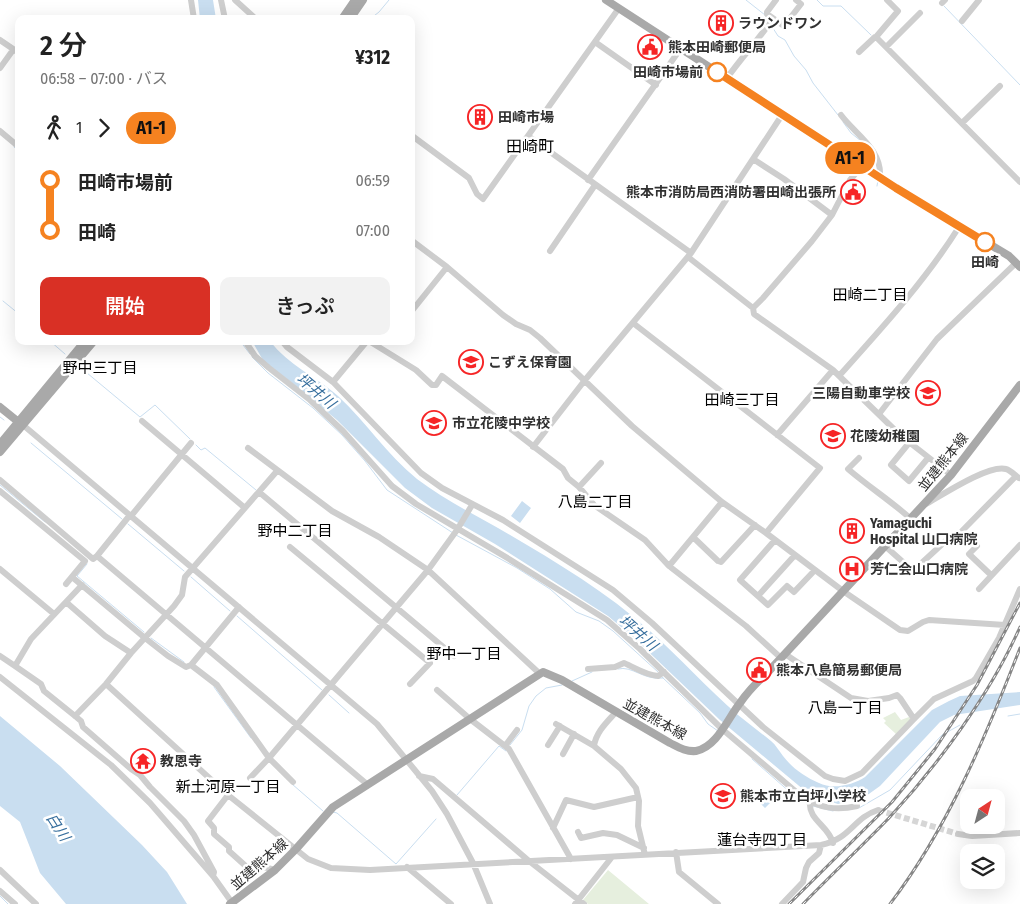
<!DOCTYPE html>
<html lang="ja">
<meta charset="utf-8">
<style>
:root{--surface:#fff;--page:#f2f2f2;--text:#222;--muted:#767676;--accent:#d93025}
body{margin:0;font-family:"Fira Sans Condensed","Noto Sans JP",sans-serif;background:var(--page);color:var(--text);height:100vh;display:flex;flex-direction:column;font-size:19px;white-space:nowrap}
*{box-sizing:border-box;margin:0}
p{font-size:16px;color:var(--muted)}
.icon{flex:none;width:28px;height:28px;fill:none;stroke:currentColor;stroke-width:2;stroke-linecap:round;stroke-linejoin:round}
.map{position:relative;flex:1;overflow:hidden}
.side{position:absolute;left:15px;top:15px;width:400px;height:330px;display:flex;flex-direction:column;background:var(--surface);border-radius:10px;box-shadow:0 5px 20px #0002}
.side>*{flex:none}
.badge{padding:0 10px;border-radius:16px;font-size:18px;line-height:32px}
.needle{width:32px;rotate:36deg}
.controls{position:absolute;left:960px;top:789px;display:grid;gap:10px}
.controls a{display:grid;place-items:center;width:45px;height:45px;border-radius:10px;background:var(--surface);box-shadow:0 5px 20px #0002;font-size:25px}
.map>.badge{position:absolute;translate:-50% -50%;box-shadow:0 0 0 2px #fff}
.legs{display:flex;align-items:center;gap:8px;height:55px;padding:0 25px;font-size:16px}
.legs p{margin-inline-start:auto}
.summary{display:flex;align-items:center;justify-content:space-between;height:85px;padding:0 25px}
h1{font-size:28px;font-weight:600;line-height:38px}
.primary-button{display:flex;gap:10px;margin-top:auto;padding:10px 25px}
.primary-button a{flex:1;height:58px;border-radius:10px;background:var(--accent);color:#fff;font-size:20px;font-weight:600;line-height:58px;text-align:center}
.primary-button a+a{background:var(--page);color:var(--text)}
ul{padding:0 25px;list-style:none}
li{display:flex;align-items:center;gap:18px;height:50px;font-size:19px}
li i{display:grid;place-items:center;width:8px;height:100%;margin:0 6px;background:currentColor}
li i::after{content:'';width:12px;height:12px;margin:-6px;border:4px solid;border-radius:50%;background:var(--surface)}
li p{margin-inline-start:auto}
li:first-child i{background:linear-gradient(#0000 50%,currentColor 0)}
li:last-child i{background:linear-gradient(currentColor 50%,#0000 0)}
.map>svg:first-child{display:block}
.green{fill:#e6efde}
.water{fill:#c9def0}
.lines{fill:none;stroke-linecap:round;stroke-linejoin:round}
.stream{stroke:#c9def0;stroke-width:1}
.minor-tunnel{stroke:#d6d6d6;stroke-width:6;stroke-dasharray:6 3;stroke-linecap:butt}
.minor{stroke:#cecece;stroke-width:6}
.major{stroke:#a9a9a9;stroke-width:8}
.rail-casing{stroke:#868686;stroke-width:3}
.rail{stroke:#fff;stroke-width:1;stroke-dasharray:4;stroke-linecap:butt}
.line-1-casing{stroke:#fff;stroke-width:11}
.line-1{stroke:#f58220;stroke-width:8}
.stop-1-dot{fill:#fff;stroke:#f58220;stroke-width:2.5}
.labels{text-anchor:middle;stroke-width:5;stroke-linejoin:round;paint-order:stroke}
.poi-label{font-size:14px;font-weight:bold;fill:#313131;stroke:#fff;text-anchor:start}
.stop-label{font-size:14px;font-weight:bold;fill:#313131;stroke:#fff;text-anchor:end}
.street-label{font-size:14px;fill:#313131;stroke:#fff}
.neighbourhood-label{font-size:15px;fill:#000;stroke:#fff}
.water-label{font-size:15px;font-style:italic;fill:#366e9d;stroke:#fff}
.quarter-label{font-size:16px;fill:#000;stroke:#fff}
</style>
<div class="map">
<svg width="1020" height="904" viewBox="0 0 1020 904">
<rect width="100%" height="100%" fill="#fff"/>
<path class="green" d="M 895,712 L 901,720 L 909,717 L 911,719 L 896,734 L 884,723 L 886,721 L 883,718 Z
M 608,870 L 649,904 L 588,904 L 583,900 Z"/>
<path class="water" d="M 198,0 L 213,0 L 216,19 L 200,19 Z
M 252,341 L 270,341 C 288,365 317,377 338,396 C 366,422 387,455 417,479 C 442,498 471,513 498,528 C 551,559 604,590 650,631 C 680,658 707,688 738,715 C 749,724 760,732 771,741 C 776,745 779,751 783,756 C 792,768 805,777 819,783 C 833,790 853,785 865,777 L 932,710 L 949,701 L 960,696 L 1020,692 L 1020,705 L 954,715 L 940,722 L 880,786 L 866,796 L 838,804 L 813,796 L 804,790 L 720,720 L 633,637 L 608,616 L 495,544 L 432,508 L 405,488 L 337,420 L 291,382 L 264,362 Z
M 522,501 L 531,508 L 520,523 L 511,516 Z
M 0,716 L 60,766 L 142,845 L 167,872 L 187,904 L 66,904 L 40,873 L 20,822 L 0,806 Z
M 771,788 L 778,795 L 765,808 L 758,801 Z"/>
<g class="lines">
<path class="stream" d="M 746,0 L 765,15 L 769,21
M 817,0 L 823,6 L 841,6 L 871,35
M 944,6 L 1020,85
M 370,19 L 379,12 L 389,0
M 771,25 L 778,36 L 785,40 L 794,56 L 806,70 L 813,83 L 838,115
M 843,122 L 851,133 L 861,141
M 14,147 L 19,151
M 868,150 L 875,161
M 877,186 L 878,180
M 3,301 L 19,314
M 50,341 L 65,354
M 240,341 L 250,354
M 252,357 L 268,373 L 313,408 L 342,435 L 365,461 L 387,490 L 453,533
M 81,368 L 140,417 L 155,405 L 190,439
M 0,417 L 4,420
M 31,443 L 122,519
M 196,445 L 201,450 L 205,448 L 256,490
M 0,485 L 45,522
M 128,524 L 184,571
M 456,535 L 517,568 L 550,589 L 576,612 L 599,621 L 613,631 L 658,672
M 87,564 L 77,576 L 144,632
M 191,577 L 230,611
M 237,616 L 322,690
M 151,638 L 184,662
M 618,669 C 632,665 644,681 663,678
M 662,677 L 700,713 L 708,724 L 718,731
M 572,681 L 592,672
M 214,687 L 251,738
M 329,695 L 349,713
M 1008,716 L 1020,714
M 510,745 L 522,730 L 529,706 L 536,696 L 546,688 L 562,685
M 752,759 L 791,793 L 807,804
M 292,784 L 323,811
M 457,795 L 499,746 L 506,751
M 813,806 L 833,811
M 859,808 L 890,790 L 942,735 L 960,725
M 333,812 L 337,813 L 396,864 L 436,819
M 0,896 L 8,904"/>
<path class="minor-tunnel" d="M 878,810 L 958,834"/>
<path class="minor" d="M 191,0 L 194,19
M 221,0 L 225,19
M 235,0 L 256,19
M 776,0 L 767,12 L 767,14 L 784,26 L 801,4 L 796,0
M 887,0 L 898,11 L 876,37 L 1020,182
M 942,3 L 945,0
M 962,21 L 979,0
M 0,40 L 19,53
M 595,42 L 656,85
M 886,47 L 920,13
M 859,52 L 875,37 L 876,37
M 0,68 L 13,50
M 727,78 C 742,57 758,40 773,19
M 841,115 C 856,135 882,149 880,177
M 962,123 L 1000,86
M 0,131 L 19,147
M 411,135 L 469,178 L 477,194 L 483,199 L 619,8
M 528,136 L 691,253
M 753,159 L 784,179 L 832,215
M 588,180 L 681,48
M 411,240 L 447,267 L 503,315 L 516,324 L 530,330 L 540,338 L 632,426 L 722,502 L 766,533 L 843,591 L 900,630 L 908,631 L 923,622 L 929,620 L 1005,625
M 550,251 L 595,185
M 688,257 L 753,308 L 754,314 L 833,370 L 900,435 L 951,475
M 753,308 L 763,298 L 812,241 L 832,215 L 850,180 L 862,166
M 411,312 L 447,267
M 633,323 L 820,468 L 766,533
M 245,341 L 255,356 L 269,368 L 310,400 L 343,431 L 392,486 L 416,504 L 509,559 L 607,620 L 640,649 L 722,729 L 801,796 C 819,808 836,811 857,806
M 282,341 L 287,347 L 333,382 L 421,473 L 442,488 L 503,520 L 613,590 L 652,623 L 763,727 L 825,776 L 833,779 L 845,781 L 862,773 L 914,719 L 934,699 L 973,681 L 976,678 L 999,638 L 1020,589
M 369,341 L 416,370 L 432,385 L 436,385 L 442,376 L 563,469 L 568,478 L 579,487 L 594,505 L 645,540 L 669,566 L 746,626 L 781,658
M 839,376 C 882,328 925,281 959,227
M 333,382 L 367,341
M 879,414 L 937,339 L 1016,263
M 142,421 L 245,508
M 23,425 L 377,724 L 432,791 L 447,814 L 473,863 L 490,904
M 777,435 L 833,370
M 909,443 L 891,465 L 909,481 L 928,458
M 533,447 L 585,380 L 691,253 L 782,115
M 248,448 L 332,511 L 379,537 L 428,570 L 539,673
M 859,458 L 848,469 C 869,487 891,501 911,519
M 0,480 L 93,559 L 97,556 L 130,515
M 579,487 L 601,463
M 0,491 L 85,561 L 66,584
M 259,492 L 454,656
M 926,504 C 942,495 989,464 1006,469 C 1010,470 1015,475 1019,478
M 131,516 L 191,443
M 693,537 L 718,561 L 721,562 L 755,525
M 775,540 L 740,580 L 768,605 L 787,586 L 794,592 L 815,570
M 885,546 L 913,571 L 952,535
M 290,547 L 430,663 L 410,684
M 97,556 L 368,785
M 669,566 L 722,502
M 0,569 L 54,614
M 991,575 L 969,554 L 977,546 L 962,531 L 1016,476
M 72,577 L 145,638 L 168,656 L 186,667 L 191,665
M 82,585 L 31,639 L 15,666 L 41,684 L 44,691 L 75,716 L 81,721 L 83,727 L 131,769 L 140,775 L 150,787 L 184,821 L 194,835 L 214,872 L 213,876
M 979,589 L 1020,545
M 758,596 L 795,555
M 66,602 L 105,636 L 131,653
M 239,607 L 191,665 L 217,685 L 269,758 L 293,782
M 785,654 L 851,698 L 868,701 L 889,698 L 897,695 L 900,698 L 914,719
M 0,656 L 15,666
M 588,669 L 615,667 L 624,663 C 636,668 645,675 658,676 L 664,672
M 0,677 L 111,765 L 150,803 L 213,876 L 233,904
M 106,684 L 228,795 L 308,859 L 331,868 L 370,870 L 821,845 C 851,839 853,818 878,810
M 437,690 L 470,719 L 509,749 L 571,859
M 616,712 C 607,722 596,732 594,746 L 621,769 L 636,788 L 639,801 L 638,826 L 645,855
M 75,716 L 106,684 L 131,653 L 174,606 L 182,595 L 185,577 L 277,471
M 556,724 L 594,746
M 548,745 L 560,726
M 505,746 L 517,730
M 563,754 L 574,734
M 419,776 L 433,779 L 529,861 L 584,904
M 250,778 L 269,758 L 428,570 L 457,530 L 472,505
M 228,795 L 208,821 L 214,828 L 214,834 L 229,847 L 229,851 L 249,869 L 264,867 L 275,870
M 810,802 C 808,820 829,826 833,843
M 553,828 L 566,800 L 594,807 L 638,797
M 578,832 L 581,838 L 603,833 L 617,835 L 644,848
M 958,834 L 972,836 L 1020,833
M 676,852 L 679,872 L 718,904
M 407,867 L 451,904
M 0,870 L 36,904
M 0,891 L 15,904
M 575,904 L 612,857
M 782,904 L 803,882 L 806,868 L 809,862 L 819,853 L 821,845"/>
<path class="major" d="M 606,0 L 896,188 L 1009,256 L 1020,267
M 342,19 L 355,0
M 350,19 L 363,0
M 0,407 L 21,424
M 0,444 L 85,341
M 0,452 L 94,341
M 230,904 L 275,870 L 296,849 L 333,807 L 543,672 L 562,680 L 670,743 C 678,747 686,752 696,751 C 717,747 728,718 740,703 C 748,691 758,681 769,671 L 951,475 L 1020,385"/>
<defs>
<path id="rail" d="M 789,904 L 892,802 L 935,749 L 977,685 L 1020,603
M 803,904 C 831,875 861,847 889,818 C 938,765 991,693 1020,627
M 890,904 C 948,828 986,736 1020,648"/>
</defs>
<use href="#rail" class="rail-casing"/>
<use href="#rail" class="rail"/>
</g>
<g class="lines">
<defs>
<path id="line-1" d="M 717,72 L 896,188 L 985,242"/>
</defs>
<use href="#line-1" class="line-1-casing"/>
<use href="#line-1" class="line-1"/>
</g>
<defs>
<symbol id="building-ring" viewBox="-11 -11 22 22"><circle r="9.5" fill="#fff" stroke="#f62526" stroke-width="1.5"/><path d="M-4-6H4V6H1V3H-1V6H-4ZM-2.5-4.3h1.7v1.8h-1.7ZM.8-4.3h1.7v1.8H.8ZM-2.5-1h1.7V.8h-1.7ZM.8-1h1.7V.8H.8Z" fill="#f62526"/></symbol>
<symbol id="civic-ring" viewBox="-11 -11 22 22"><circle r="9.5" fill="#fff" stroke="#f62526" stroke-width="1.5"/><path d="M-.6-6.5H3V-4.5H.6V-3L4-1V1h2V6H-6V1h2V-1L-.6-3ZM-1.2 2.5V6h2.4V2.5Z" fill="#f62526"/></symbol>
<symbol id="school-ring" viewBox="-11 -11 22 22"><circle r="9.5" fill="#fff" stroke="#f62526" stroke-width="1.5"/><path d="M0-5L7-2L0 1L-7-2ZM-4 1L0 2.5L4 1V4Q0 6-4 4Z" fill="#f62526"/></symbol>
<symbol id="hospital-ring" viewBox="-11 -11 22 22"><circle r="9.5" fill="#fff" stroke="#f62526" stroke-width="1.5"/><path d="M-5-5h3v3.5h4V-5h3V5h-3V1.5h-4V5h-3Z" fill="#f62526"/></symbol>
<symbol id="temple-ring" viewBox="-11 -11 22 22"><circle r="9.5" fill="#fff" stroke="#f62526" stroke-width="1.5"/><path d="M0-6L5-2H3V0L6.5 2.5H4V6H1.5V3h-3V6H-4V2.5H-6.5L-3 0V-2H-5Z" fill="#f62526"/></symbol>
</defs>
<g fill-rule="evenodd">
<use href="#building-ring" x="707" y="9" width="28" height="28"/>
<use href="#civic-ring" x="636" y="33" width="28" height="28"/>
<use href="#building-ring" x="466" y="103" width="28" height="28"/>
<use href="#civic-ring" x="839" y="178" width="28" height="28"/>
<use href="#school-ring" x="457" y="348" width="28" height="28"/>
<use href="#school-ring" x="914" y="379" width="28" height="28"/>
<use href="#school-ring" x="420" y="409" width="28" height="28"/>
<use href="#school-ring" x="819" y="422" width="28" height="28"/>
<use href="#building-ring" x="838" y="517" width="28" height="28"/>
<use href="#hospital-ring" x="838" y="555" width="28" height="28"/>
<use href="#civic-ring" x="745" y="656" width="28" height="28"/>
<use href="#temple-ring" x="129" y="747" width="28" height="28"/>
<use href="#school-ring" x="709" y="782" width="28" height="28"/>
</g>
<g class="stop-1-dot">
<circle cx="717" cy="72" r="9"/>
<circle cx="985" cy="242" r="9"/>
</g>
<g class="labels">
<g class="poi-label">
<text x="738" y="28">ラウンドワン</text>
<text x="668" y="52">熊本田崎郵便局</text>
<text x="498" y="122">田崎市場</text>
<text x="836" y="197" text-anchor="end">熊本市消防局西消防署田崎出張所</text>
<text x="488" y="367">こずえ保育園</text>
<text x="910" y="398" text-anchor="end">三陽自動車学校</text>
<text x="452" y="428">市立花陵中学校</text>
<text x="850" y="441">花陵幼稚園</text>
<text x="870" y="528">Yamaguchi<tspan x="870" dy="16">Hospital 山口病院</tspan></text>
<text x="870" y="574">芳仁会山口病院</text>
<text x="776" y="675">熊本八島簡易郵便局</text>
<text x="160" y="766">教恩寺</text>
<text x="740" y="801">熊本市立白坪小学校</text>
</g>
<g class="stop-label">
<text x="703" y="77">田崎市場前</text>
<text x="985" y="267" text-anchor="middle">田崎</text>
</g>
<g class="street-label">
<text transform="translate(943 462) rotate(-51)" y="5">並建熊本線</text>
<text transform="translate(655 719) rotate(29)" y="5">並建熊本線</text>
<text transform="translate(259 864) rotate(-41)" y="5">並建熊本線</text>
</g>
<g class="neighbourhood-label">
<text x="870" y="300">田崎二丁目</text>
<text x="100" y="373">野中三丁目</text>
<text x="742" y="405">田崎三丁目</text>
<text x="595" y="507">八島二丁目</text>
<text x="295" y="536">野中二丁目</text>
<text x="464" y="659">野中一丁目</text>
<text x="845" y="713">八島一丁目</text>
<text x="228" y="792">新土河原一丁目</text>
<text x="762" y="845">蓮台寺四丁目</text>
</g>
<g class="water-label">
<text transform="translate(316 391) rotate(40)" y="5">坪井川</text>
<text transform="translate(638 633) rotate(41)" y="5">坪井川</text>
<text transform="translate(58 827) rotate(57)" y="5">白川</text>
</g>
<g class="quarter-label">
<text x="530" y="152">田崎町</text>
</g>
</g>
</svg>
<div class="controls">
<a><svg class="needle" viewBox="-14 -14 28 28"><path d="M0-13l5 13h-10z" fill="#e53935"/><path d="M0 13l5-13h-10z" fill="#767676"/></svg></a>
<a><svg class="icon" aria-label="layers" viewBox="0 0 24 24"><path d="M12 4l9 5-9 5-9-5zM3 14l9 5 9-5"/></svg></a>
</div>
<b class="badge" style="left:850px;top:158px;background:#f58220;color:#111">A1-1</b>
<section class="side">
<div class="summary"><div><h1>2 分</h1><p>06:58 – 07:00 · バス</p></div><b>¥312</b></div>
<div class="legs"><svg class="icon" aria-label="walk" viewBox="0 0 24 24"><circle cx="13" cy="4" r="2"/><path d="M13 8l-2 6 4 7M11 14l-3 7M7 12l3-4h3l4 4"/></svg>1<svg class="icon" aria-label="forward" viewBox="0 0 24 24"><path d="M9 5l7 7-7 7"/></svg><b class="badge" style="background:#f58220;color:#111">A1-1</b></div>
<ul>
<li><i style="color:#f58220"></i><b>田崎市場前</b><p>06:59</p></li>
<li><i style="color:#f58220"></i><b>田崎</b><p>07:00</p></li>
</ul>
<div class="primary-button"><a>開始</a><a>きっぷ</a></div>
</section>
</div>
